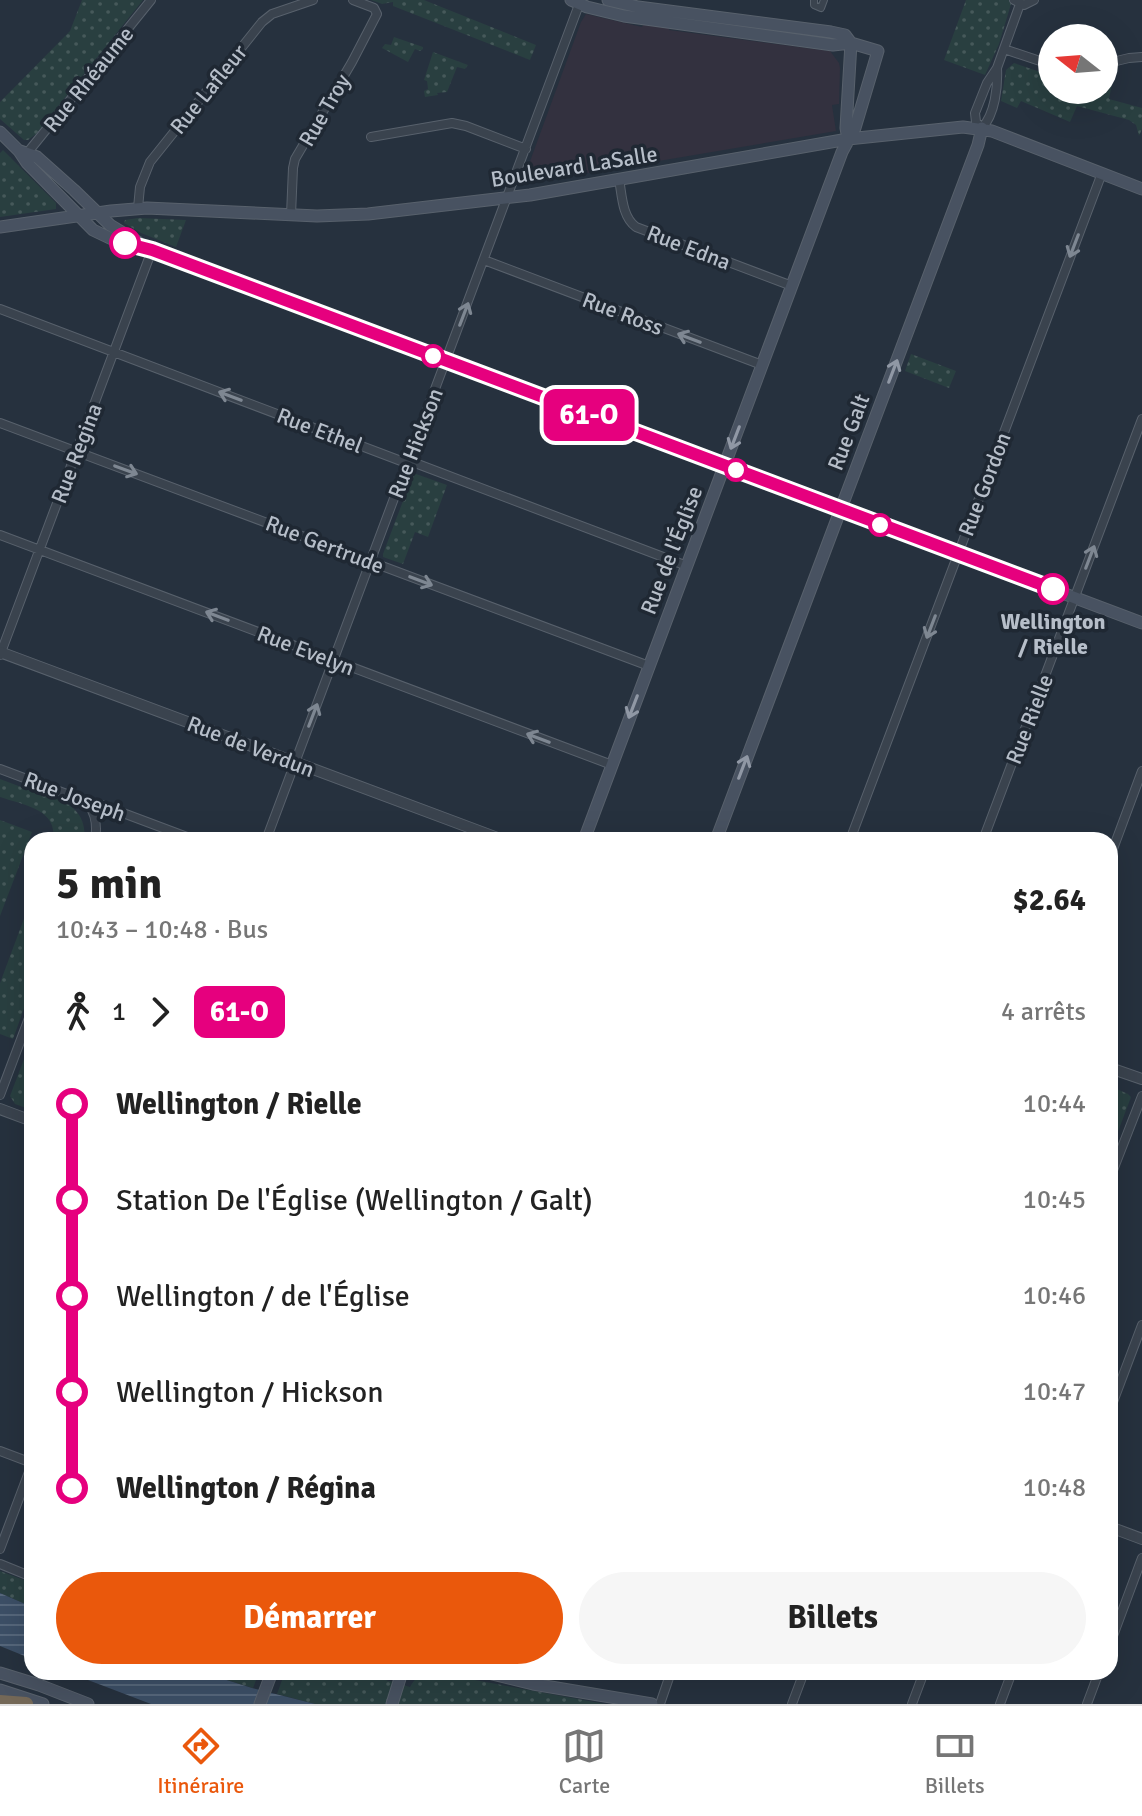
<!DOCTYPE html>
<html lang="fr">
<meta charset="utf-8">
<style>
:root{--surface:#fff;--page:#f6f6f6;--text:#222;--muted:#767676;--line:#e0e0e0;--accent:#ea580c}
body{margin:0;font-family:Signika,sans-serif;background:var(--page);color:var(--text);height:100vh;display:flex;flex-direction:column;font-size:30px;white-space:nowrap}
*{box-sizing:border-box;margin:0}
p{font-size:26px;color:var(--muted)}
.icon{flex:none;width:44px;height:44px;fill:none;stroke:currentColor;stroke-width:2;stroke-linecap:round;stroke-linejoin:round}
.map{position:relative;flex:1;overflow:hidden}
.sheet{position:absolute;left:24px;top:832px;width:1094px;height:848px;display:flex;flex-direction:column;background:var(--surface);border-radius:24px;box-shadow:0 8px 32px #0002}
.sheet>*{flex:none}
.badge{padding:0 16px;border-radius:12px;font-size:28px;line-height:52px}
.needle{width:52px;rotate:287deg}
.controls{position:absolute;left:1038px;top:24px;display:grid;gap:16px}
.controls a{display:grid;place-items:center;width:80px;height:80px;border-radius:50%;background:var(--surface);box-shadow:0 8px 32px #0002;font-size:40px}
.map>.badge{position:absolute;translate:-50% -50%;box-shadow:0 0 0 4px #fff}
.legs{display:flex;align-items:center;gap:12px;height:88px;padding:0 32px;font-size:26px}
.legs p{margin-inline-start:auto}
.head{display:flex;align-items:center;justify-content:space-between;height:136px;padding:0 32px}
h1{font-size:44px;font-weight:800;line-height:60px}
.button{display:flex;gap:16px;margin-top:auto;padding:16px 32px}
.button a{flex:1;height:92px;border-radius:48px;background:var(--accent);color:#fff;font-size:32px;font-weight:800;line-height:92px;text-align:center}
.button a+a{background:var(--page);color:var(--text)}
ul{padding:0 32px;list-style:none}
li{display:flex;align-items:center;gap:28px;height:96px;font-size:30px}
li i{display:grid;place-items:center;width:12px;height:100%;margin:0 10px;background:currentColor}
li i::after{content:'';width:20px;height:20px;margin:-10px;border:6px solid;border-radius:50%;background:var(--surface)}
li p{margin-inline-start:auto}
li:first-child i{background:linear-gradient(#0000 50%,currentColor 0)}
li:last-child i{background:linear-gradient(currentColor 50%,#0000 0)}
.dock{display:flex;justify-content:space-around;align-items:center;height:112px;border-top:2px solid var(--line);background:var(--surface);font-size:22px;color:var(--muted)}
.dock a{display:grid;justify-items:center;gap:4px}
.dock .selected{color:var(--accent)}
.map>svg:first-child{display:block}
.medical{fill:#33313f}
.grass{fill:url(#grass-dots)}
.water{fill:url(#water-rules)}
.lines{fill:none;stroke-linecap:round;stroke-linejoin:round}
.pedestrian-casing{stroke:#58616c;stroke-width:8}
.minor-casing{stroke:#58616c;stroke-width:10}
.tertiary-casing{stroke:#58616c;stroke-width:12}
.secondary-casing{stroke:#58616c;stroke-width:13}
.motorway-casing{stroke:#454e59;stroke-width:16}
.pedestrian{stroke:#3a434e;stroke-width:6}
.minor{stroke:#3a434e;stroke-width:8}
.tertiary{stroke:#3a434e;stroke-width:10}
.secondary{stroke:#485261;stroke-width:11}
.motorway{stroke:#746857;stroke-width:14}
.oneway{stroke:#7e8792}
.oneway2{stroke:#9098a5}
.line-1-casing{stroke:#fff;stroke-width:18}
.line-1{stroke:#e6007e;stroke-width:12}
.stop-1-dot{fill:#fff;stroke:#e6007e;stroke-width:4}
.labels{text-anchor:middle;stroke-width:7;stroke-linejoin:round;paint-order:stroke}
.street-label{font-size:22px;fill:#b6bec9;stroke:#1f2833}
.stop-label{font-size:22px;font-weight:bold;fill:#b6bec9;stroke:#1f2833}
</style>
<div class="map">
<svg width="1142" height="1704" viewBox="0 0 1142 1704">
<defs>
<pattern id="grass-dots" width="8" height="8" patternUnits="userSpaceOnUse" patternTransform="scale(2)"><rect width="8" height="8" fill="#293f40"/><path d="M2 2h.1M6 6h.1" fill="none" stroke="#46595a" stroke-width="1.8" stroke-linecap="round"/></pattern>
<pattern id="water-rules" width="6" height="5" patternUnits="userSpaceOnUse" patternTransform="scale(2)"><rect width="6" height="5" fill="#3c4f66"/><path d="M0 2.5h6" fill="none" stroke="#56677b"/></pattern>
</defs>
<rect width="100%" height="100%" fill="#26313e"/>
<path class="medical" d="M 586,14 L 642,27 L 643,25 L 669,28 L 669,30 L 830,51 L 839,63 L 840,68 L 839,104 L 832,105 L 836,131 L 528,183 L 524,177 L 529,164 L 581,22 Z"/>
<path class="grass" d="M 82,0 L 143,0 L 36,134 L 28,140 L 24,140 L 0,119 L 0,102 L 70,31 Z
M 371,0 L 424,0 L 536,45 L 530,60 L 393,6 L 393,2 L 382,4 Z
M 966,0 L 1009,0 L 1011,4 L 999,44 L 985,75 L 944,60 Z
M 394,37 L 423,47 L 423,49 L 420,51 L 415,49 L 408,62 L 382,48 L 385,44 L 391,45 Z
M 433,52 L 468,65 L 465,69 L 457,67 L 447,92 L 437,93 L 438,95 L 425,97 L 424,91 L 428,89 L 427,81 L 424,80 Z
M 1014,63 L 1052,76 L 1052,90 L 1104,90 L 1104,75 L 1114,74 L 1109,99 L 1142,108 L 1142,129 L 1139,136 L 1136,125 L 1129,120 L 1077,106 L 1070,122 L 1021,101 L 1017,108 L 1001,101 L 1006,70 Z
M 3,150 L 56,203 L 56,209 L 0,217 L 0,153 Z
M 138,218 L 186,220 L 176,247 L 141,233 L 124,223 L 125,220 Z
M 911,354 L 956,371 L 949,388 L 905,371 Z
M 416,474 L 447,485 L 428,537 L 415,532 L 403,564 L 383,557 L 383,554 L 412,477 Z
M 0,779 L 53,799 L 55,797 C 76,808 85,815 85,840 L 53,840 C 58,809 23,805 0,797 Z
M 0,820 L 32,832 L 0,916 Z
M 32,897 L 32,986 L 13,1039 L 0,1034 L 0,983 Z
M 32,1038 L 32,1110 L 15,1104 L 10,1096 Z
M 1110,1086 L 1128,1094 L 1131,1097 L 1110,1153 Z
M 0,1571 L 32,1583 L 32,1607 L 0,1593 Z
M 201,1672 L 259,1672 L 253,1688 Z
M 285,1672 L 358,1672 L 410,1687 C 415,1678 421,1673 431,1672 L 605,1704 L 315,1704 L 277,1694 Z"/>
<path class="water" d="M 0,1593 L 32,1607 L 32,1659 L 0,1646 Z
M 67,1672 L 201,1672 L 252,1688 L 315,1704 L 151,1704 Z"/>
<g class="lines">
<defs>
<path id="pedestrian" d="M 814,0 L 814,5 L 821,8 L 824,0"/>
<path id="minor" d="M 1014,0 L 1024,5 L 1034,0
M 1004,49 L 1052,65
M 1104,64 L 1129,58 L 1142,57
M 997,68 C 998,87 995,114 982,128 L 976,122 L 975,113 L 987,83 L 997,68 L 1020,4
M 371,137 L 452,123 L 466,126 L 526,149
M 24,157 L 151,0
M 619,179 C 622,195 622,217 636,227 L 792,286
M 138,208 L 140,187 L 150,162 L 262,22 L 272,14 L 313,0
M 291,215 L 293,168 L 295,159 L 352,62 L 377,14 L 374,8 L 353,0
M 484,260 L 762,365
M 0,309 L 401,461 L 415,463 L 687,566
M 0,423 L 649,666
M 0,535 L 612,765
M 0,655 L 152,250
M 0,769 L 80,799 L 89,806 L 99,804 L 195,840
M 89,806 C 97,816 97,828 95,840
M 266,840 L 580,2
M 850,840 L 1102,173
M 983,840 L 1142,419
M 1110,857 L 1142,771
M 0,1095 L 32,1010
M 1110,1178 L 1142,1096
M 1110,1410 L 1142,1325
M 0,1451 L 32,1463
M 0,1549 L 32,1464
M 0,1564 L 32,1577
M 1110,1644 L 1142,1558
M 660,1704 L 671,1672
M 792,1704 L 804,1672
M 912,1704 L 924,1672
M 1000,1704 L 1012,1672
M 1087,1704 L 1099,1672"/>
<path id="tertiary" d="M 0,652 L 503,840
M 1110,1068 L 1142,1079
M 0,1109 L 32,1121
M 1110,1527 L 1142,1539"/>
<path id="secondary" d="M 571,0 L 587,7 L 624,16 L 833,45 L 851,43 L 878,51 L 855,128 L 842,152 L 584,840
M 608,0 L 638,7 L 831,32 L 845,35 L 851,43
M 0,132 L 19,151 L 27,163 L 93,230 L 116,241 L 160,253 L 1142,623
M 848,139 L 846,128 L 851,43
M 20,151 L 37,157 L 74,190 L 110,225 L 138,242
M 0,227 L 111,211 L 147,208 L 317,216 L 368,214 L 530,195 L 848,139 L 963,127 L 992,131 L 1142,189
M 716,840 L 978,145 L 982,128
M 465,1672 L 489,1673
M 484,1672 L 533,1684 L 652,1704
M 0,1673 L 39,1685 L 88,1704
M 0,1690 L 43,1704
M 260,1704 L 272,1672
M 392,1704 L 402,1672"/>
<path id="motorway" d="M 0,1702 L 26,1704"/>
</defs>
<use href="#pedestrian" class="pedestrian-casing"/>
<use href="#minor" class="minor-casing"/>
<use href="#tertiary" class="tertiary-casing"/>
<use href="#secondary" class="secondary-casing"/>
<use href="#motorway" class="motorway-casing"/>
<use href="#pedestrian" class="pedestrian"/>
<use href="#minor" class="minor"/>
<use href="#tertiary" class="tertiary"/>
<use href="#secondary" class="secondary"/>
<use href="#motorway" class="motorway"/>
</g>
<defs><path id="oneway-shaft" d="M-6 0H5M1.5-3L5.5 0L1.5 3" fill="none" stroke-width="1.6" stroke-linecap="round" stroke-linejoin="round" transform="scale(2)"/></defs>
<g class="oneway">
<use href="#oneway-shaft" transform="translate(1074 246) rotate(111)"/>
<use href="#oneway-shaft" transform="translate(464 314) rotate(-69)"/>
<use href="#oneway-shaft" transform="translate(689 338) rotate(-159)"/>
<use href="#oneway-shaft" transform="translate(230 396) rotate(-159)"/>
<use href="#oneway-shaft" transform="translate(126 470) rotate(20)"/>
<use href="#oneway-shaft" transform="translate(1090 557) rotate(-69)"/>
<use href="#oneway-shaft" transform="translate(421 581) rotate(21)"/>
<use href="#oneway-shaft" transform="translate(217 616) rotate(-159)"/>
<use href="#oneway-shaft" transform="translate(931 627) rotate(111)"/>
<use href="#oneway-shaft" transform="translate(313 715) rotate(-69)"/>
<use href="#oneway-shaft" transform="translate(538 738) rotate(-159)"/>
</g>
<g class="oneway2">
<use href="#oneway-shaft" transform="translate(893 371) rotate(-69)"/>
<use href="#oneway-shaft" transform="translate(735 438) rotate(111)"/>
<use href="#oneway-shaft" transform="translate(633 707) rotate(111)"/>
<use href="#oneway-shaft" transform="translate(743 767) rotate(-69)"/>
</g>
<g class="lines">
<defs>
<path id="line-1" d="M 125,243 L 152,250 L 1053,589"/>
</defs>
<use href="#line-1" class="line-1-casing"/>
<use href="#line-1" class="line-1"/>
</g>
<g class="stop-1-dot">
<circle cx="125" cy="243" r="14"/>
<circle cx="433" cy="356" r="10"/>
<circle cx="736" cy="470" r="10"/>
<circle cx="880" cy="525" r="10"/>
<circle cx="1053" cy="589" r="14"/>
</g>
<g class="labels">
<g class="street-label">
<text transform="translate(88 79) rotate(-51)" y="8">Rue Rhéaume</text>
<text transform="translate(208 89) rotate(-51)" y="8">Rue Lafleur</text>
<text transform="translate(324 110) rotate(-60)" y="8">Rue Troy</text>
<text transform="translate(574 166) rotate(-9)" y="8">Boulevard LaSalle</text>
<text transform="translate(689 247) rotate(21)" y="8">Rue Edna</text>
<text transform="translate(623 313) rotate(21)" y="8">Rue Ross</text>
<text transform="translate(320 430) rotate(21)" y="8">Rue Ethel</text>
<text transform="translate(848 432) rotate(-69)" y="8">Rue Galt</text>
<text transform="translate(415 443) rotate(-69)" y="8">Rue Hickson</text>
<text transform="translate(76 453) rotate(-69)" y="8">Rue Regina</text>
<text transform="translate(984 484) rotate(-69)" y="8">Rue Gordon</text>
<text transform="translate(325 544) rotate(21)" y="8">Rue Gertrude</text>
<text transform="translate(671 550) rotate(-69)" y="8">Rue de l'Église</text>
<text transform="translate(306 650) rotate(21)" y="8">Rue Evelyn</text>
<text transform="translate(1029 719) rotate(-69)" y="8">Rue Rielle</text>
<text transform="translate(251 746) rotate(21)" y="8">Rue de Verdun</text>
<text transform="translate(75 796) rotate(20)" y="8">Rue Joseph</text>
</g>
<g class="stop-label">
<text x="1053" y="629">Wellington<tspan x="1053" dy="25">/ Rielle</tspan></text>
</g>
</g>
</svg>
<div class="controls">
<a><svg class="needle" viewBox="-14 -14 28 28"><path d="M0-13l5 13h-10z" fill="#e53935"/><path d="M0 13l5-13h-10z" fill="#767676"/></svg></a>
</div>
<b class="badge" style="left:589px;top:415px;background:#e6007e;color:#fff">61-O</b>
<section class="sheet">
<div class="head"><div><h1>5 min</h1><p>10:43 – 10:48 · Bus</p></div><b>$2.64</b></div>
<div class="legs"><svg class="icon" aria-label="walk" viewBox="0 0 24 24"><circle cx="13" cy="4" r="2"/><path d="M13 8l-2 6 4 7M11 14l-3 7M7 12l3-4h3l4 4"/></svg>1<svg class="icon" aria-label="forward" viewBox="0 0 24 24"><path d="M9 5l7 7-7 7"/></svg><b class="badge" style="background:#e6007e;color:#fff">61-O</b><p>4 arrêts</p></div>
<ul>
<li><i style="color:#e6007e"></i><b>Wellington / Rielle</b><p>10:44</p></li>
<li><i style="color:#e6007e"></i><span>Station De l'Église (Wellington / Galt)</span><p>10:45</p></li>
<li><i style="color:#e6007e"></i><span>Wellington / de l'Église</span><p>10:46</p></li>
<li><i style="color:#e6007e"></i><span>Wellington / Hickson</span><p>10:47</p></li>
<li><i style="color:#e6007e"></i><b>Wellington / Régina</b><p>10:48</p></li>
</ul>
<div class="button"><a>Démarrer</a><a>Billets</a></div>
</section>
</div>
<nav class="dock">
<a class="selected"><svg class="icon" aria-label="directions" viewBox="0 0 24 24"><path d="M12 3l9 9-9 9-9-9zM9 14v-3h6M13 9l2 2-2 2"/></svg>Itinéraire</a>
<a><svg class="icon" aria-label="map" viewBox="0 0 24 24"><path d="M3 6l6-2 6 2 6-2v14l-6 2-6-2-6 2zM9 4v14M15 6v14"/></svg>Carte</a>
<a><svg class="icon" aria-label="tickets" viewBox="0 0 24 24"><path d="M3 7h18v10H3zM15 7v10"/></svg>Billets</a>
</nav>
